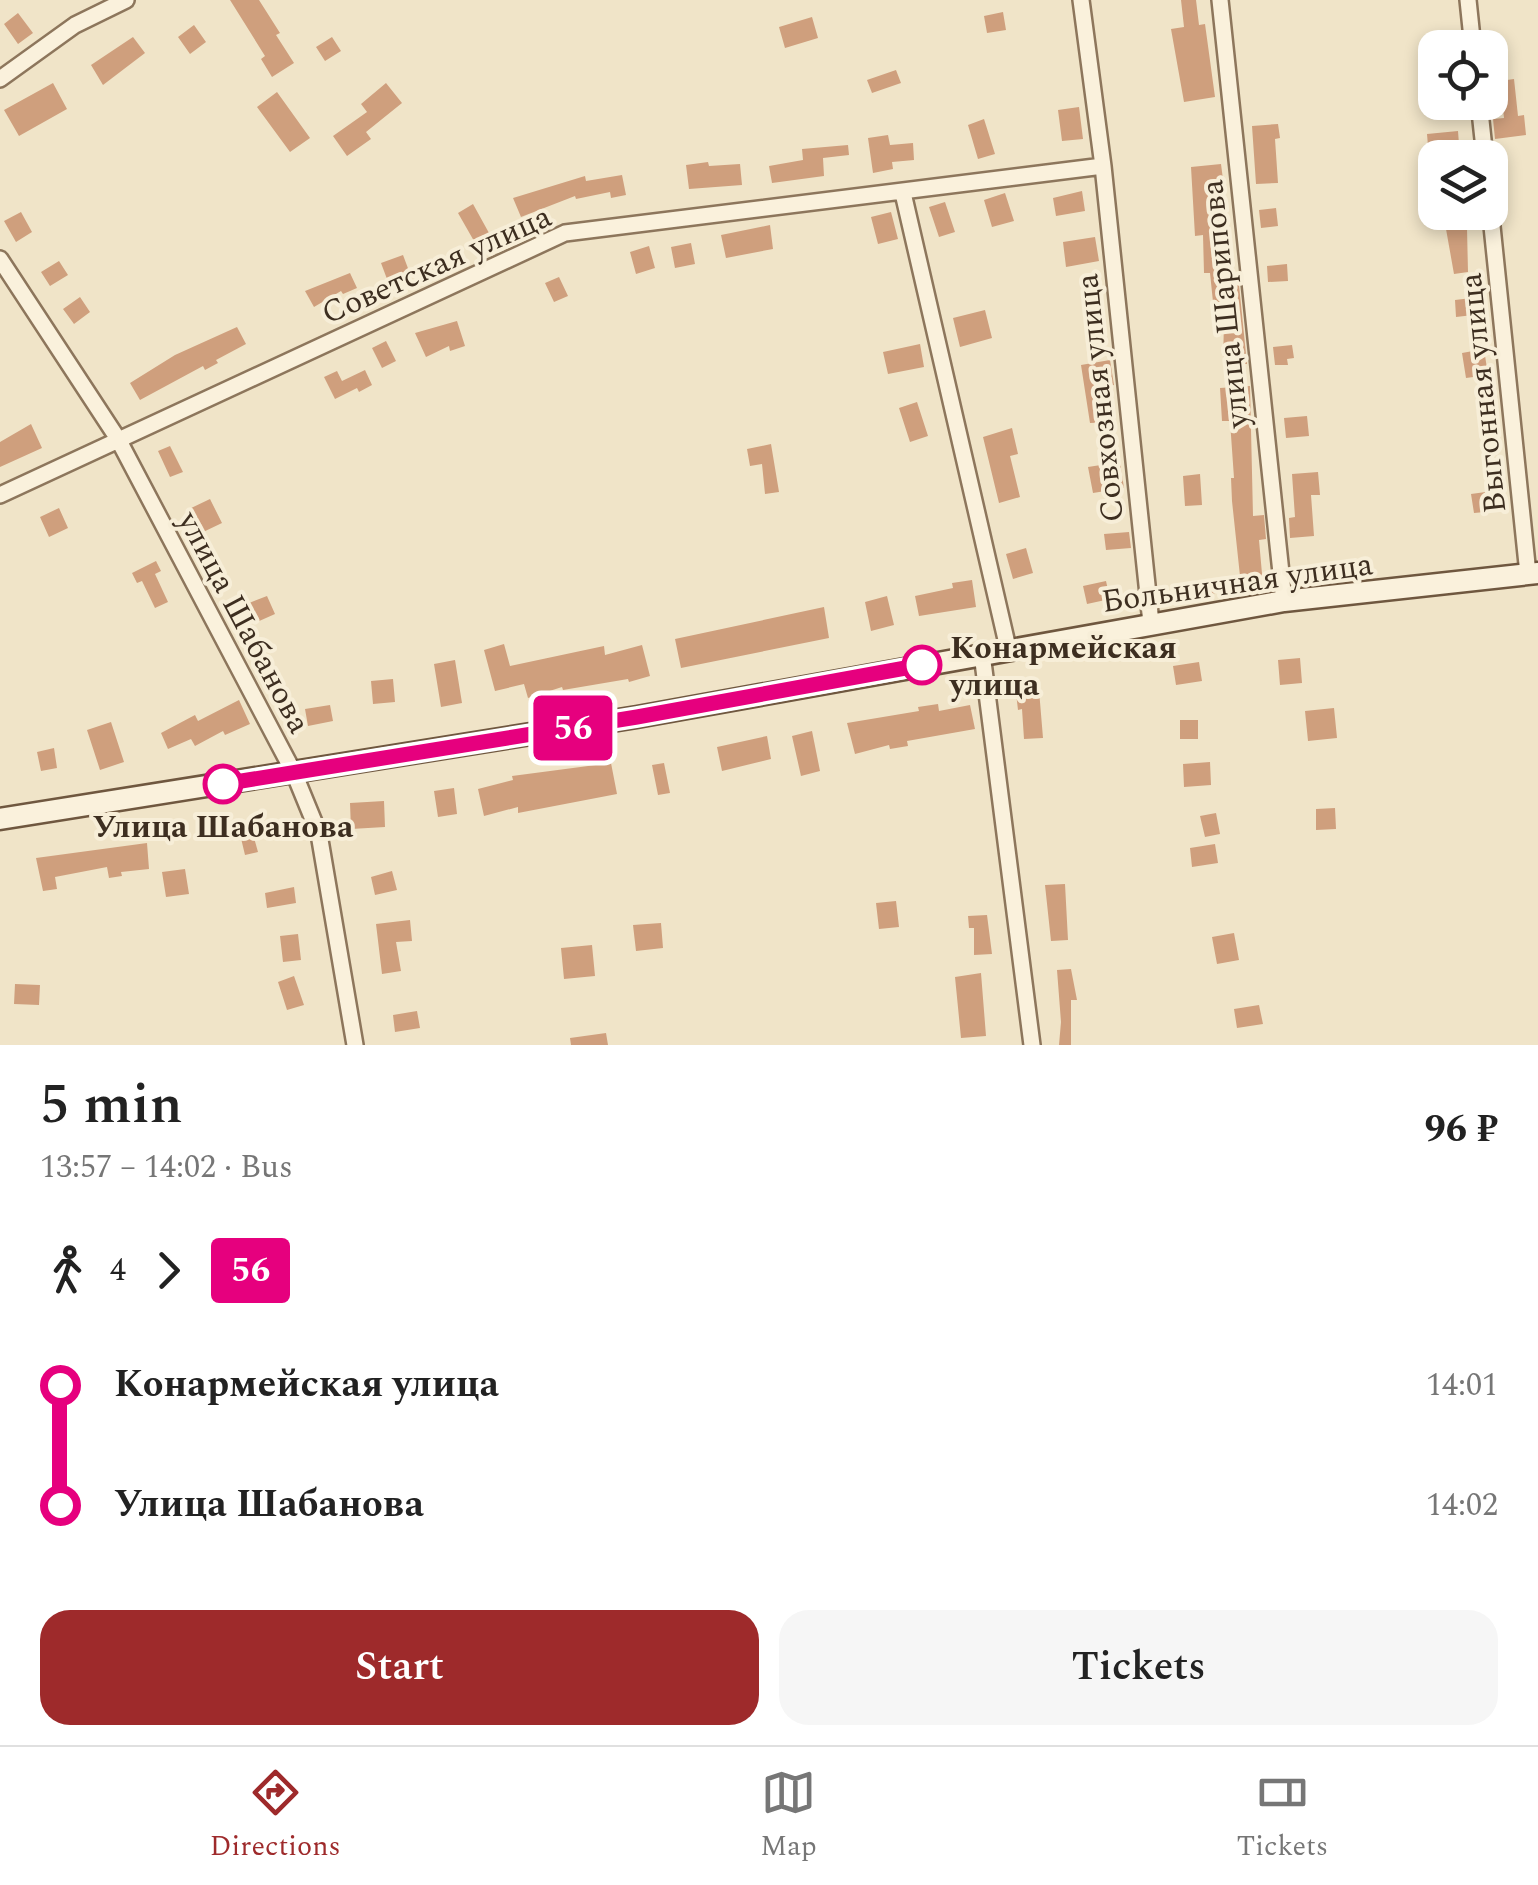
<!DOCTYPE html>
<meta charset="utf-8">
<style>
:root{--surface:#fff;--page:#f6f6f6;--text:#222;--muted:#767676;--line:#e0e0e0;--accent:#9e2a2b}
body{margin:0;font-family:Spectral,serif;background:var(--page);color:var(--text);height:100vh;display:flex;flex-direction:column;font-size:38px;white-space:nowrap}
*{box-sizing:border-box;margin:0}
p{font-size:32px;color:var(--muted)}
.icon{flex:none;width:55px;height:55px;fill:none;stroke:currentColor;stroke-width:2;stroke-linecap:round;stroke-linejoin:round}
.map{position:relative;height:1045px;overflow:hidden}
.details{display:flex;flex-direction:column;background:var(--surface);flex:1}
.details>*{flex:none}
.badge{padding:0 20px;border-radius:8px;font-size:35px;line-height:65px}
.fabs{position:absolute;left:1418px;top:30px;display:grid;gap:20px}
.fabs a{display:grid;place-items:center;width:90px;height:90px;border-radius:20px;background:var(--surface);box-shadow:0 5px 15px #0003;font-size:50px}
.map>.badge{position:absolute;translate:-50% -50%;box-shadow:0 0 0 5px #fff}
.legs{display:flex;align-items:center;gap:15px;height:110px;padding:0 40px;font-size:32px}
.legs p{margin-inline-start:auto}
.headline{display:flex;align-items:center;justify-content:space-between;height:170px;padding:0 40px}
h1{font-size:55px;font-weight:600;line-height:75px}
.action{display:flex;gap:20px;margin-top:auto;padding:20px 40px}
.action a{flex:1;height:115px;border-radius:30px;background:var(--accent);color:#fff;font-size:40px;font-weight:600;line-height:115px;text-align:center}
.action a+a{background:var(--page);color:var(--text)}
ul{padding:0 40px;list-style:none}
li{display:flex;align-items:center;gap:35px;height:120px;font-size:38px}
li i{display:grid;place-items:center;width:15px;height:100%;margin:0 12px;background:currentColor}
li i::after{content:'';width:25px;height:25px;margin:-12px;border:8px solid;border-radius:50%;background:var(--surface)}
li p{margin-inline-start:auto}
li:first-child i{background:linear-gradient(#0000 50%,currentColor 0)}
li:last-child i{background:linear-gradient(currentColor 50%,#0000 0)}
.dock{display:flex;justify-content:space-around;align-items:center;height:140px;border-top:2px solid var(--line);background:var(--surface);font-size:28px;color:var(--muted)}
.dock a{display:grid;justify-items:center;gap:5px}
.dock .active{color:var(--accent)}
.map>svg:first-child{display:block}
.building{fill:#cf9f7d}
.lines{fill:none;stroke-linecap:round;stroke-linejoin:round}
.street-casing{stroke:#8d765c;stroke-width:20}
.secondary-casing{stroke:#6f573f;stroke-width:25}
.street{stroke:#faf1dc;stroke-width:15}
.secondary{stroke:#faf1dc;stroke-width:20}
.line-1-casing{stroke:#fff;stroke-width:22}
.line-1{stroke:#e6007e;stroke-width:15}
.stop-1-dot{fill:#fff;stroke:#e6007e;stroke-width:5}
.labels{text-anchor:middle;stroke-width:8;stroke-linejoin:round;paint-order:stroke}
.street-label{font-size:32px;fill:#3d2e20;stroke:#f7eed8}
.stop-label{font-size:32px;font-weight:bold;fill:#3d2e20;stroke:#f7eed8;text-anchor:start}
</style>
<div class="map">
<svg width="1538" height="1045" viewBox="0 0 1538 1045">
<rect width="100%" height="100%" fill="#f0e4c8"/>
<path class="building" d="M 230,0 L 259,0 L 280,33 L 276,35 L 294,63 L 272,77 L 261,59 L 265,56 Z
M 1181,0 L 1196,0 L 1199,25 L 1205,24 L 1215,97 L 1184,102 L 1171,29 L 1184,27 Z
M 1003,12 L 1006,30 L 987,33 L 984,16 Z
M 18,13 L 33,33 L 18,44 L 4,24 Z
M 812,17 L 818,38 L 785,48 L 779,27 Z
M 194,25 L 206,42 L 190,54 L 178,37 Z
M 133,37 L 145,53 L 103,85 L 91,65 Z
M 332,37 L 341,51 L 325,61 L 316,47 Z
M 896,70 L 901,83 L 872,93 L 867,80 Z
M 1514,79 L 1518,116 L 1524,115 L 1526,135 L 1495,139 L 1493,119 L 1504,118 L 1500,81 Z
M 53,83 L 67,109 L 19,136 L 4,110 Z
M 386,83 L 402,103 L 366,132 L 371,139 L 347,156 L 333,136 L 367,112 L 361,104 Z
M 277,92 L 310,138 L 290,152 L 257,107 Z
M 1079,107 L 1083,139 L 1062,141 L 1058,110 Z
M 984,119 L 995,154 L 978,159 L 968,125 Z
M 1278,124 L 1280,138 L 1275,139 L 1278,183 L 1256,184 L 1252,126 Z
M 1458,131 L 1460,158 L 1429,158 L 1427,134 Z
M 888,135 L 890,145 L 913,143 L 914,160 L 892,162 L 893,169 L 873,173 L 868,138 Z
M 848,145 L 849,155 L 823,158 L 824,176 L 772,183 L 769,166 L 803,160 L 802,149 Z
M 708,162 L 709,166 L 740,164 L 742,185 L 689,189 L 686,165 Z
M 1221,164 L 1232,249 L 1232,286 L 1239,285 L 1247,364 L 1223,364 L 1224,320 L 1215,321 L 1210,273 L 1204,273 L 1203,235 L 1195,236 L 1191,167 Z
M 622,175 L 626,195 L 611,198 L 610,192 L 576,199 L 575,196 L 521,217 L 513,198 L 585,176 L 586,181 Z
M 1082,191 L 1085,211 L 1056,216 L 1053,198 Z
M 1005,193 L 1014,221 L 992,227 L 984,200 Z
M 945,202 L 955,232 L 939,237 L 929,207 Z
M 473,204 L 489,233 L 474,241 L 458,213 Z
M 1276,208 L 1278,226 L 1261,228 L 1259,210 Z
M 21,212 L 32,232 L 16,242 L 4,221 Z
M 891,212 L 898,239 L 878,244 L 871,217 Z
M 770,225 L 773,249 L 726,258 L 721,235 Z
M 1467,228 L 1468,272 L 1454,274 L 1446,229 Z
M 1095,237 L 1099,261 L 1066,267 L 1063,242 Z
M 691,243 L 695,264 L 675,268 L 671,247 Z
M 649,246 L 655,268 L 636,274 L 630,252 Z
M 403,255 L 409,271 L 387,279 L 381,263 Z
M 59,261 L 68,275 L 50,286 L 41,272 Z
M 1287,264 L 1288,281 L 1268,282 L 1267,266 Z
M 350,273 L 357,288 L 343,294 L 341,291 L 314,307 L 305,291 Z
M 559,277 L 568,296 L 554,302 L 545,283 Z
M 80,297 L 90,312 L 74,324 L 63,309 Z
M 1480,297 L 1482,314 L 1456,317 L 1455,300 Z
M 985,310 L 992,338 L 960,347 L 953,318 Z
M 457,321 L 465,346 L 450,351 L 449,346 L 426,357 L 415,333 Z
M 237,327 L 246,344 L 216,360 L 218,363 L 205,370 L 203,366 L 140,400 L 130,383 L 175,355 Z
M 386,341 L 396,361 L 382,368 L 372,348 Z
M 920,344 L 924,367 L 888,374 L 883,352 Z
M 1292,345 L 1294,358 L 1287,359 L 1288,365 L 1275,365 L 1273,347 Z
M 1484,349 L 1488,375 L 1466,378 L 1462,353 Z
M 1110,360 L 1114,385 L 1109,386 L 1112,422 L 1090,423 L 1081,365 Z
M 365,370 L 372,385 L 359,392 L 357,388 L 335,399 L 324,377 L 337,371 L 342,381 Z
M 1250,386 L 1253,516 L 1264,515 L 1266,539 L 1259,540 L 1263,585 L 1205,595 L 1203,580 L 1240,576 L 1232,501 L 1231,478 L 1234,478 L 1230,421 L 1222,421 L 1220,388 Z
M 917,402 L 928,436 L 910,442 L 899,408 Z
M 1307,416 L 1309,436 L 1286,438 L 1284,418 Z
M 31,424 L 42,448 L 0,467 L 0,442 Z
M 1012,428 L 1018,454 L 1010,456 L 1020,497 L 999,503 L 983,437 Z
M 771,444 L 779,492 L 765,494 L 762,464 L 750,466 L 747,449 Z
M 170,446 L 183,472 L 170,477 L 158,451 Z
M 1120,462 L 1124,488 L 1093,493 L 1088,467 Z
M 1318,472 L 1320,495 L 1311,495 L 1314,536 L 1290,538 L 1289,518 L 1295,517 L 1292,474 Z
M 1200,474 L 1202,505 L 1185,506 L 1183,476 Z
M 1493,491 L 1496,511 L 1474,513 L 1471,494 Z
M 210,499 L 222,523 L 199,534 L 187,510 Z
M 59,508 L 68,528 L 49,537 L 40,517 Z
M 1129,532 L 1131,548 L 1106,550 L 1104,534 Z
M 1026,548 L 1033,573 L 1013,579 L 1006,554 Z
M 156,561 L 161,571 L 155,574 L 168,602 L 155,608 L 142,581 L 137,583 L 132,573 Z
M 972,580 L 976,607 L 919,616 L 915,596 L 953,588 L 952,583 Z
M 1106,581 L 1110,599 L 1087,604 L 1083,586 Z
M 267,596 L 275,614 L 257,622 L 249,603 Z
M 887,596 L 894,625 L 871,631 L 865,602 Z
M 824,607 L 829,638 L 681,668 L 675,639 Z
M 504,644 L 510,666 L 604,646 L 605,655 L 642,645 L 650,676 L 629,682 L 628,679 L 563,690 L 562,687 L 528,698 L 524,684 L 495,691 L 484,650 Z
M 1300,658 L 1302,683 L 1280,685 L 1278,660 Z
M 455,660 L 462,703 L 441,707 L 434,664 Z
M 1199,662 L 1202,681 L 1176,685 L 1173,666 Z
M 393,679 L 395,702 L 373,704 L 371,681 Z
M 1039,690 L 1043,738 L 1024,739 L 1022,709 L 1018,710 L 1016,693 Z
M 239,700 L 250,724 L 225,735 L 223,731 L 195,746 L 191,739 L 168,749 L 161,733 L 195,715 L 198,721 Z
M 938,704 L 939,711 L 970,705 L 975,729 L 907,741 L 908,746 L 890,749 L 889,745 L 855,754 L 847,723 L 919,711 L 918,707 Z
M 330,705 L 333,721 L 308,726 L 305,709 Z
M 1334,708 L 1337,738 L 1308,741 L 1305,711 Z
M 1180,720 L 1198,720 L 1198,739 L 1180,739 Z
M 111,722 L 124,762 L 100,770 L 87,730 Z
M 812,731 L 820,771 L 801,776 L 792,736 Z
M 767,736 L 771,759 L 722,771 L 717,747 Z
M 54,748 L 57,768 L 41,771 L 37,752 Z
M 1210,762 L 1211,785 L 1184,787 L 1183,764 Z
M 611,763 L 617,794 L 518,813 L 518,807 L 484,816 L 478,789 L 513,780 L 512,776 Z
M 664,763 L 670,793 L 658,795 L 652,765 Z
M 454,788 L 457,814 L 438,817 L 434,791 Z
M 384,801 L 385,827 L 351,829 L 350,803 Z
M 1335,808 L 1336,829 L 1316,830 L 1316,809 Z
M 1216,813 L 1220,834 L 1205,837 L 1200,816 Z
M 251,827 L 258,852 L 245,855 L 239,830 Z
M 147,843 L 149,869 L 121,872 L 122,876 L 109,878 L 107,867 L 55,877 L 57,889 L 43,891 L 36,858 Z
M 1215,844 L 1218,863 L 1192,867 L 1190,848 Z
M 185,869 L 189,894 L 166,897 L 162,872 Z
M 392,871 L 397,890 L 375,895 L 371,877 Z
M 1065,884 L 1068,940 L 1051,941 L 1045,885 Z
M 294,887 L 296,903 L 267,908 L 265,893 Z
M 896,901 L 899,927 L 879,929 L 876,903 Z
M 987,915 L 992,954 L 974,955 L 974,928 L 969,928 L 968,916 Z
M 410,920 L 412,941 L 396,942 L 401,971 L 382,974 L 376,924 Z
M 661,923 L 663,948 L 636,951 L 633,925 Z
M 1234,933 L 1239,960 L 1217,964 L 1212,937 Z
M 298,934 L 301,960 L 283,962 L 280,936 Z
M 592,945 L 595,976 L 564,979 L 561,948 Z
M 1071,969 L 1077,1000 L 1071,1000 L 1071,1045 L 1059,1045 L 1061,1022 L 1057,970 Z
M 981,973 L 986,1036 L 961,1038 L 955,977 Z
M 294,976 L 304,1005 L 287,1010 L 278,982 Z
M 15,984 L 40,985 L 39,1005 L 14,1004 Z
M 1259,1005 L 1263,1024 L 1237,1028 L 1234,1009 Z
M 417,1011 L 420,1028 L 395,1032 L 393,1015 Z
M 606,1033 L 608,1045 L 571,1045 L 570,1038 Z"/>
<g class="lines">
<defs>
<path id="street" d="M 1081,0 L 1103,166 L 1151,623
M 1220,0 L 1284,601
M 1468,0 L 1473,48
M 0,79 L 75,25 L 126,0
M 1479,102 L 1485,158
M 903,193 L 1008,648
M 1490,207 L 1528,574
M 0,259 L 118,439 L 294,773 L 319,834 L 355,1045
M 0,495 L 565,233 L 1103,166
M 982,654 L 1032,1045"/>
<path id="secondary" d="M 0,819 L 637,717 L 1284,601 L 1538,573"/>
</defs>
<use href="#street" class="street-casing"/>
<use href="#secondary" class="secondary-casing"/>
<use href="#street" class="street"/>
<use href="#secondary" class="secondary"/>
</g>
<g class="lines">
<defs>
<path id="line-1" d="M 223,784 L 637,717 L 922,665"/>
</defs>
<use href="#line-1" class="line-1-casing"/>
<use href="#line-1" class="line-1"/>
</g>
<g class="stop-1-dot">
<circle cx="922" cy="665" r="18"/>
<circle cx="223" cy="784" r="18"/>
</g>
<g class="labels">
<g class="street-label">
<text transform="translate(436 264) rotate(-24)" y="11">Советская улица</text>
<text transform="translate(1224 304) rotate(-96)" y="11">улица Шарипова</text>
<text transform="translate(1482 393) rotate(-96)" y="11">Выгонная улица</text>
<text transform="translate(1099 398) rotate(-96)" y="11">Совхозная улица</text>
<text transform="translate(1237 582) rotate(-8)" y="11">Больничная улица</text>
<text transform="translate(245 622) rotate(62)" y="11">улица Шабанова</text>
</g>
<g class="stop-label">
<text x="950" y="658">Конармейская<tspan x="950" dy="37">улица</tspan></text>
<text x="223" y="837" text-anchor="middle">Улица Шабанова</text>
</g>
</g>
</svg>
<div class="fabs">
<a><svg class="icon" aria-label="locate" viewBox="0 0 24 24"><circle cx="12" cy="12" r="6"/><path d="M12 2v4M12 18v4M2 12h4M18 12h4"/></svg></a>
<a><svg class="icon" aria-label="layers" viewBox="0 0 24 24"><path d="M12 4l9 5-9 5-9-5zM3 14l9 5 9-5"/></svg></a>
</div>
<b class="badge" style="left:573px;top:728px;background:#e6007e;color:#fff">56</b>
</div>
<section class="details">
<div class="headline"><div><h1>5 min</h1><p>13:57 – 14:02 · Bus</p></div><b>96 ₽</b></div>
<div class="legs"><svg class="icon" aria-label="walk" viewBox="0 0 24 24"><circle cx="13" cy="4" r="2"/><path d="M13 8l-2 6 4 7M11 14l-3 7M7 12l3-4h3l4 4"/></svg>4<svg class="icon" aria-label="forward" viewBox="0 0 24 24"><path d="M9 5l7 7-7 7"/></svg><b class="badge" style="background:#e6007e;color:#fff">56</b></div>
<ul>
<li><i style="color:#e6007e"></i><b>Конармейская улица</b><p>14:01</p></li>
<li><i style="color:#e6007e"></i><b>Улица Шабанова</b><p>14:02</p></li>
</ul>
<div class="action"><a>Start</a><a>Tickets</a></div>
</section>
<nav class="dock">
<a class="active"><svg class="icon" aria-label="directions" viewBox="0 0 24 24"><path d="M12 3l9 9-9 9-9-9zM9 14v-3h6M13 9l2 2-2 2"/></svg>Directions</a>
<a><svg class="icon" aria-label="map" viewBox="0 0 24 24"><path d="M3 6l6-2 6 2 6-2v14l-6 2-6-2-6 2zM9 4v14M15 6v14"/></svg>Map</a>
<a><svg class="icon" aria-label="tickets" viewBox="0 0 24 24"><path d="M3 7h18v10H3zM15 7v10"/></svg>Tickets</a>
</nav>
